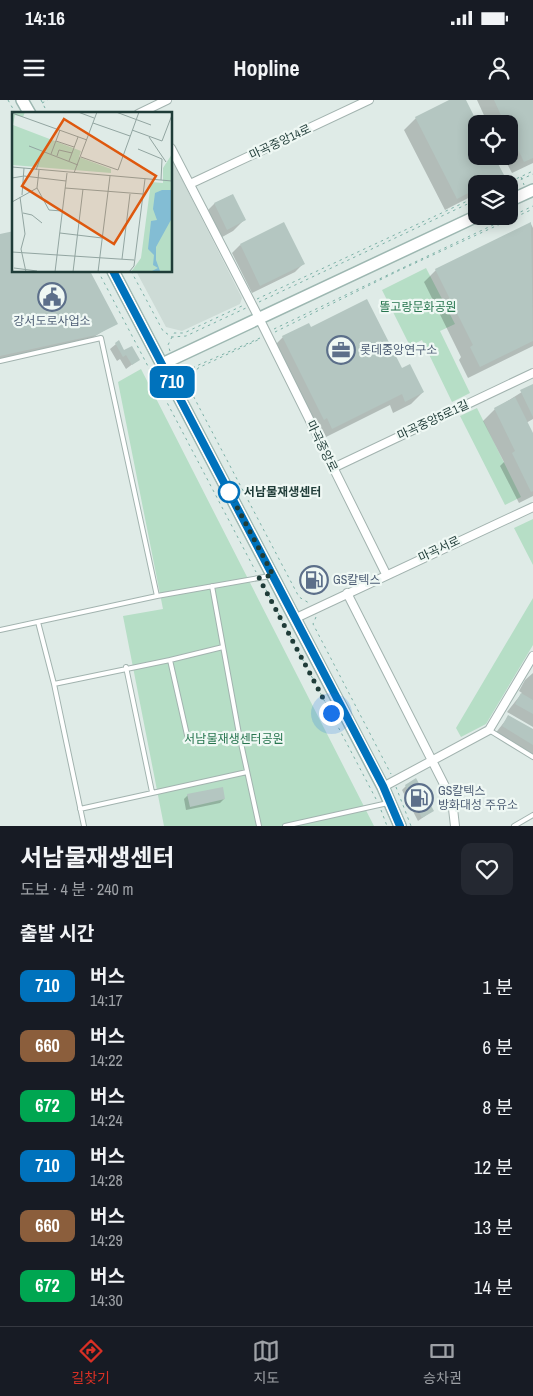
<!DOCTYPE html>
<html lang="ko">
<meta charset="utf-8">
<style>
:root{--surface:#171b24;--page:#242831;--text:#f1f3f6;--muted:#9ea1a6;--line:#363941;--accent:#d93025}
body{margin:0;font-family:"Archivo Narrow","Noto Sans KR",sans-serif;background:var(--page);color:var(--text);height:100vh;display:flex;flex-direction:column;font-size:19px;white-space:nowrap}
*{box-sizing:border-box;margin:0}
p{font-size:16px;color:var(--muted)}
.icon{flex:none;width:28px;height:28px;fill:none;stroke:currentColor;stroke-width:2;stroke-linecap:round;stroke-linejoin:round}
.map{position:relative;height:726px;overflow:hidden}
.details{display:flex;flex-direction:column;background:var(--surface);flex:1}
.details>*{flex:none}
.badge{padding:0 10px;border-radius:8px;font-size:18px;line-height:32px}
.controls{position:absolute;left:468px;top:15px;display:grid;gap:10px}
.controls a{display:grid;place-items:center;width:50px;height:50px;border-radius:10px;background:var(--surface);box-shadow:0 2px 12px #0003;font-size:25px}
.you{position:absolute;width:25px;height:25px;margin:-12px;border:4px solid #fff;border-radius:50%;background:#1a73e8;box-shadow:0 0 0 8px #1a73e833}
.map>.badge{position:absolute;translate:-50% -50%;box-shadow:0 0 0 2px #fff}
h2{padding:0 20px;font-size:19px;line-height:45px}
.round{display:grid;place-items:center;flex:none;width:52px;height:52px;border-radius:10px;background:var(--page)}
.head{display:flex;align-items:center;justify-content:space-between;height:85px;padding:0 20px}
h1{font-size:24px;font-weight:700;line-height:38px}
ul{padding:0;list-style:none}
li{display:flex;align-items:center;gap:15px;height:60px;padding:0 20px}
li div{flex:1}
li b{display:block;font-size:19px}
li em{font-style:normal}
li .badge{min-width:55px;font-weight:700;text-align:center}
.status{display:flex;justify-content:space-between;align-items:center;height:35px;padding:0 25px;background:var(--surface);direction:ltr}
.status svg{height:14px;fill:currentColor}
header{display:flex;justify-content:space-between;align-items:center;height:65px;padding:0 20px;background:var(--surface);font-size:22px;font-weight:700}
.tab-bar{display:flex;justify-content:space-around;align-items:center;height:70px;border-top:1px solid var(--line);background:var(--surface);font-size:14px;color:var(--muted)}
.tab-bar a{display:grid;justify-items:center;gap:2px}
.tab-bar .active{color:var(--accent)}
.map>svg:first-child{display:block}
.built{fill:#cddbd6}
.green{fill:#b6dec6}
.shadow{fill:#0003}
.building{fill:#b4c6c1}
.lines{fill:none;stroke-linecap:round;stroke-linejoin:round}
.service-casing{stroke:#a2b3af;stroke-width:6}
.minor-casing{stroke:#a2b3af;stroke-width:10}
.secondary-casing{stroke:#9db7b1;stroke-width:14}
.path{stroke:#7db1a7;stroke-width:1;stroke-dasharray:2.5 4;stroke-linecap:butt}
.service{stroke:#fff;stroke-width:4}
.minor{stroke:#fff;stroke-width:8}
.secondary{stroke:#fff;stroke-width:11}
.line-casing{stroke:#fff;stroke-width:11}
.line{stroke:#0072bc;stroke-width:8}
.walk{stroke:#1f3c38;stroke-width:5;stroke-dasharray:0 9}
.stop-dot{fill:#fff;stroke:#0072bc;stroke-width:2.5}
.labels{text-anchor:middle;stroke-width:4.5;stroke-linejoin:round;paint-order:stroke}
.street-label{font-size:12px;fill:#1f3c38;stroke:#eff8f4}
.park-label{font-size:12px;fill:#27754f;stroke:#eff8f4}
.service-label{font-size:12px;fill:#4e5e75;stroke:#eff8f4;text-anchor:start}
.stop-label{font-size:12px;font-weight:bold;fill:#1f3c38;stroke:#eff8f4;text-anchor:start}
.inset-road{fill:none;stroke:#92a5a1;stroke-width:1}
.view{fill:#de580e;fill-opacity:0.15;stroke:#de580e;stroke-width:2.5}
.inset-edge{fill:none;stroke:#1f3c38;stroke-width:2.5}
</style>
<div class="status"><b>14:16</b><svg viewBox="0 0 49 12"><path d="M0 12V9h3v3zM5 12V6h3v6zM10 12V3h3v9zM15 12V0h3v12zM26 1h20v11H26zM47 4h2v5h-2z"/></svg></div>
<header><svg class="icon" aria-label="menu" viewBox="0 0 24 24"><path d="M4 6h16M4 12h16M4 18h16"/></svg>Hopline<svg class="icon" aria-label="person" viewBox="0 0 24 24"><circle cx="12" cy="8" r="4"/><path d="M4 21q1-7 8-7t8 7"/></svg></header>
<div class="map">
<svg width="533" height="726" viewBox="0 0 533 726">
<rect width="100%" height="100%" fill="#dfebe7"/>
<path class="built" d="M 171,58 L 242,198 L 240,204 L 182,231 L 166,227 L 136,171 L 171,171 Z"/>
<path class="green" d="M 426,168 L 455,224 L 440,231 L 470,293 L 452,302 L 422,240 L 410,246 L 382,190 Z
M 141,269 L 374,726 L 164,726 L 123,516 L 163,509 L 118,282 Z
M 477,308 L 521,397 L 505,405 L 460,316 Z
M 533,419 L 533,465 L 514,428 Z
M 533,498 L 533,545 L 486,624 L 461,637 L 456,628 Z"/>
<path class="shadow" d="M 452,0 L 465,0 L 476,24 L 476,56 L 502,75 L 494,84 L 476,84 L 476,94 L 445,110 L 404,30 L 416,18 Z
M 477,0 L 533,0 L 533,63 L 512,73 L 503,56 L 509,56 L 509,24 L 488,24 Z
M 232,95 L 245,119 L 233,131 L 215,141 L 202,116 L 214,104 Z
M 531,124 L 533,128 L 533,246 L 468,278 L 459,260 L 461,257 L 424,182 L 436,170 Z
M 0,135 L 14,171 L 116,223 L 89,240 L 0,260 Z
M 240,145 L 303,164 L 295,172 L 252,193 L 232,153 Z
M 310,229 L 402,270 L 423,292 L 411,304 L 393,313 L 390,305 L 320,340 L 271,249 L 283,237 Z
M 116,244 L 124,251 L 138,260 L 126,269 L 120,259 L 117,261 L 110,249 Z
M 533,285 L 533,319 L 526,323 L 533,336 L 533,396 L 519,403 L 500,366 L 504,362 L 483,321 L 495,309 Z
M 533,573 L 533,627 L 507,612 L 522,593 L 519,591 L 525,580 Z
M 509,616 L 533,631 L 533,657 L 494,635 Z
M 406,686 L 432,711 L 418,721 L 402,690 Z
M 188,695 L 224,699 L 220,703 L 186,710 L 184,699 Z"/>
<path class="building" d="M 449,0 L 466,0 L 478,24 L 476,56 L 494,56 L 504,75 L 487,84 L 476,84 L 476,89 L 457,99 L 415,17 Z
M 494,0 L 533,0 L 533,58 L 524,62 L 509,31 L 509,24 L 505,24 Z
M 233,94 L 246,120 L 227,130 L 214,103 Z
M 284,122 L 305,164 L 260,186 L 240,144 Z
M 531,122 L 533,241 L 480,267 L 470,247 L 473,245 L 435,169 Z
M 14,131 L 14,171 L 90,171 L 118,224 L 96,235 L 0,256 L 0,134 Z
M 367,199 L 402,268 L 410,264 L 424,292 L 405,302 L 402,294 L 332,329 L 327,318 L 324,320 L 282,236 L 309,223 L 311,227 Z
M 119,240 L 124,250 L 132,246 L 140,260 L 132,265 L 126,255 L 123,257 L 115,243 Z
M 533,284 L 533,317 L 520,290 Z
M 515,297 L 533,333 L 533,391 L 531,392 L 512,353 L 515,351 L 494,308 Z
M 521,593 L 533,600 L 533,614 L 515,604 Z
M 508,615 L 533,629 L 533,645 L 502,626 Z
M 416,678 L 434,711 L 422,718 L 405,685 Z
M 223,687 L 225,699 L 190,707 L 187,694 Z"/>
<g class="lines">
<defs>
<path id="service" d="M 0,261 L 101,238 L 157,496
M 212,486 L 239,634 L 259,726
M 38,522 L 54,584 L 84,726
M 0,530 L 157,496 L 270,476
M 223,547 L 170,560 L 187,635 L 193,643 L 239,634
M 126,567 L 152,692
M 54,584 L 170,560
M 489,630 L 533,657
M 80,709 L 247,672
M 285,726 L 388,703
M 514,726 L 533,715"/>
<path id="minor" d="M 138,14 L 167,0
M 171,48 L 259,218 L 386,474
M 190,84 L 369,0
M 333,368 L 533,273
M 347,493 L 452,700 L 455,726
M 296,518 L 533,407
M 383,687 L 489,630 L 533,556"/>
<path id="secondary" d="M 22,0 L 30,14
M 509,101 L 533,90
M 113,171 L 383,687 L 400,726
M 162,264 L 477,116"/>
</defs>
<use href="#service" class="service-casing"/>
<use href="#minor" class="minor-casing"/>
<use href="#secondary" class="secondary-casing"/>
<path class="path" d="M 8,0 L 16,14
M 41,0 L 48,14
M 42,3 L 48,0
M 521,77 L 524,85
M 505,84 L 533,71
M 509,85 L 533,74
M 98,171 L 256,472
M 131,171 L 163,231 L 172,237 L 186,236 L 246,208
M 257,199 L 476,97
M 259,202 L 476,100
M 274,229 L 533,106
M 275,232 L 398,171 L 533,109
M 260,238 L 194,267 L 188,286 L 299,497 L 309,503
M 170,251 L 168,245 L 174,233 L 184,233 L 244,205
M 179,268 L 180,272 L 194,276 L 198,268 L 260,239
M 263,484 L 376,699
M 316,517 L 313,524 L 391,674
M 396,687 L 411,726
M 381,710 L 387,726"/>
<use href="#service" class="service"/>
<use href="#minor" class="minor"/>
<use href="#secondary" class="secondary"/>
</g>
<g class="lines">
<defs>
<path id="line" d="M 113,171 L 383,686 L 400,726"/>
</defs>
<use href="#line" class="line-casing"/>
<use href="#line" class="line"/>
<path class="walk" d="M 229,392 L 273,475 L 259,478 L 331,613"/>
</g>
<defs>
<symbol id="civic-ring" viewBox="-11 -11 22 22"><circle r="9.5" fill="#eff8f4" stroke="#5c6f8a" stroke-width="1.5"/><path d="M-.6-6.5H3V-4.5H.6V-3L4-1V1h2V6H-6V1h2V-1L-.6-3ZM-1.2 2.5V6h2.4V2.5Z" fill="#5c6f8a"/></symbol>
<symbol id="office-ring" viewBox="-11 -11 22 22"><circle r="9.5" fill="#eff8f4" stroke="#5c6f8a" stroke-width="1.5"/><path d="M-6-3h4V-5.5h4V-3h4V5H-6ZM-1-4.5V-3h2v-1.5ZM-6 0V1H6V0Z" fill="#5c6f8a"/></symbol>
<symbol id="fuel-ring" viewBox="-11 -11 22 22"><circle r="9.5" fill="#eff8f4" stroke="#5c6f8a" stroke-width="1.5"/><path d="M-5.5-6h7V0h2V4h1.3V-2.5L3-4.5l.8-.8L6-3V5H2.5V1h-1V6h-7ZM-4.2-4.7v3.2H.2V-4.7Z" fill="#5c6f8a"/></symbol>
</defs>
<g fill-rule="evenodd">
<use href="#civic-ring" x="36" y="181" width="32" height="32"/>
<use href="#office-ring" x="325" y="234" width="32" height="32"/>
<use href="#fuel-ring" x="298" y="464" width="32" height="32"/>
<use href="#fuel-ring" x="403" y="682" width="32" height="32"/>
</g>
<circle class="stop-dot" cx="229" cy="392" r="10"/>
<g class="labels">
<g class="street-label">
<text transform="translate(280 42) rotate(-25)" y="4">마곡중앙14로</text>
<text transform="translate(433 320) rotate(-25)" y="4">마곡중앙5로1길</text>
<text transform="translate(322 346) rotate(64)" y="4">마곡중앙로</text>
<text transform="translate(439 449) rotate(-25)" y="4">마곡서로</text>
</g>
<g class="park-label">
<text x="418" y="211">똘고랑문화공원</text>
<text x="234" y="643">서남물재생센터공원</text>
</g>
<g class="service-label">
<text x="52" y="225" text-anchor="middle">강서도로사업소</text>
<text x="360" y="254">롯데중앙연구소</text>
<text x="333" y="484">GS칼텍스</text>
<text x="438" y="695">GS칼텍스<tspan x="438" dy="14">방화대성 주유소</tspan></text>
</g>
<g class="stop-label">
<text x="244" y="396">서남물재생센터</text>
</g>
</g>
<g transform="translate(12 12)">
<rect width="160" height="160" fill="#dfebe7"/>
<path d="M 0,0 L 13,0 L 11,5 L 3,3 L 1,13 L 69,39 L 67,45 L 99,57 L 99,61 L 0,53 ZM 160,42 L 160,160 L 119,160 L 129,146 L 139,70 L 151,71 L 151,56 Z" fill="#b6dec6"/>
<path d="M 150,78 L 160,78 L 160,106 L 144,135 L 144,148 L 148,159 L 138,160 L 146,156 L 141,153 L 142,143 L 136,137 L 139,109 L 145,108 L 141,97 L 143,81 Z" fill="#83bdd4"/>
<path class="inset-road" d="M 66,0 L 82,6M 104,0 L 139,13M 0,1 L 75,28M 81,11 L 118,24M 120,18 L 150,29 L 160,3M 137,25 L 154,50M 44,29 L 62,35M 17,34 L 66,53M 126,37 L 150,47 L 149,68M 60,41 L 66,25M 39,42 L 48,18M 45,44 L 47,38 L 60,41 L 57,49M 69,45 L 106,58 L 127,0M 0,55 L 160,69M 24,58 L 31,39M 27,58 L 25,76 L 37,98 L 50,99M 62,61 L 85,0M 0,66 L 12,64 L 54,69M 53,76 L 131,82M 10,83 L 12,56M 8,85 L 13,122 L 9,137 L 14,160M 0,90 L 25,76M 11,101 L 20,103 L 30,111M 48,121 L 90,126M 0,140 L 122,148M 110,147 L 118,82M 2,156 L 25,159M 43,160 L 55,61M 61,160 L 71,77M 86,160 L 98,64M 117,160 L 122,154 L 133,67"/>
<path class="view" d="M 52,7 L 144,64 L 102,132 L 10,74 Z"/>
<rect width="160" height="160" class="inset-edge"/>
</g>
</svg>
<div class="controls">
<a><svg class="icon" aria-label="locate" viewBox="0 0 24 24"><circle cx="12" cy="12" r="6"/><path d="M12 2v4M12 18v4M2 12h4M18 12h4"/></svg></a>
<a><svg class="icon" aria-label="layers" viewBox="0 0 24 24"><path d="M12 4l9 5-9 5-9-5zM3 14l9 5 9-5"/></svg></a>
</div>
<div class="you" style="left:331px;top:613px"></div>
<b class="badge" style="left:172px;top:282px;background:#0072bc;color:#fff">710</b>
</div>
<section class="details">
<div class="head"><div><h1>서남물재생센터</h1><p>도보 · 4 분 · 240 m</p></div><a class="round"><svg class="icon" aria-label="heart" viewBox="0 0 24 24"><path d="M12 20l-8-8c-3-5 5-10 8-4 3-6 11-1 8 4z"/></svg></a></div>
<h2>출발 시간</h2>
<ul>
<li><span class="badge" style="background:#0072bc;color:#fff">710</span><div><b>버스</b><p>14:17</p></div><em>1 분</em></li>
<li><span class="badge" style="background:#8b5e3c;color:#fff">660</span><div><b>버스</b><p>14:22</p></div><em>6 분</em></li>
<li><span class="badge" style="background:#00a651;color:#fff">672</span><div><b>버스</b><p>14:24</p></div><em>8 분</em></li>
<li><span class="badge" style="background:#0072bc;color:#fff">710</span><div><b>버스</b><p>14:28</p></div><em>12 분</em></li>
<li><span class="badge" style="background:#8b5e3c;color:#fff">660</span><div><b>버스</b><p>14:29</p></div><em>13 분</em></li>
<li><span class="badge" style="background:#00a651;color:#fff">672</span><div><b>버스</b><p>14:30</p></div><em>14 분</em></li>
</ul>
</section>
<nav class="tab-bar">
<a class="active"><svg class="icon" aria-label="directions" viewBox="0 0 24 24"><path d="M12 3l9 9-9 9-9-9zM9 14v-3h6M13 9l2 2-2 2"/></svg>길찾기</a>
<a><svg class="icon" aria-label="map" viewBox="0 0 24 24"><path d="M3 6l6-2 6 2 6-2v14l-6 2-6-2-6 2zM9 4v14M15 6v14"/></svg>지도</a>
<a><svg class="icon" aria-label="tickets" viewBox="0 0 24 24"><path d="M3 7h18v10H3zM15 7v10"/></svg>승차권</a>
</nav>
